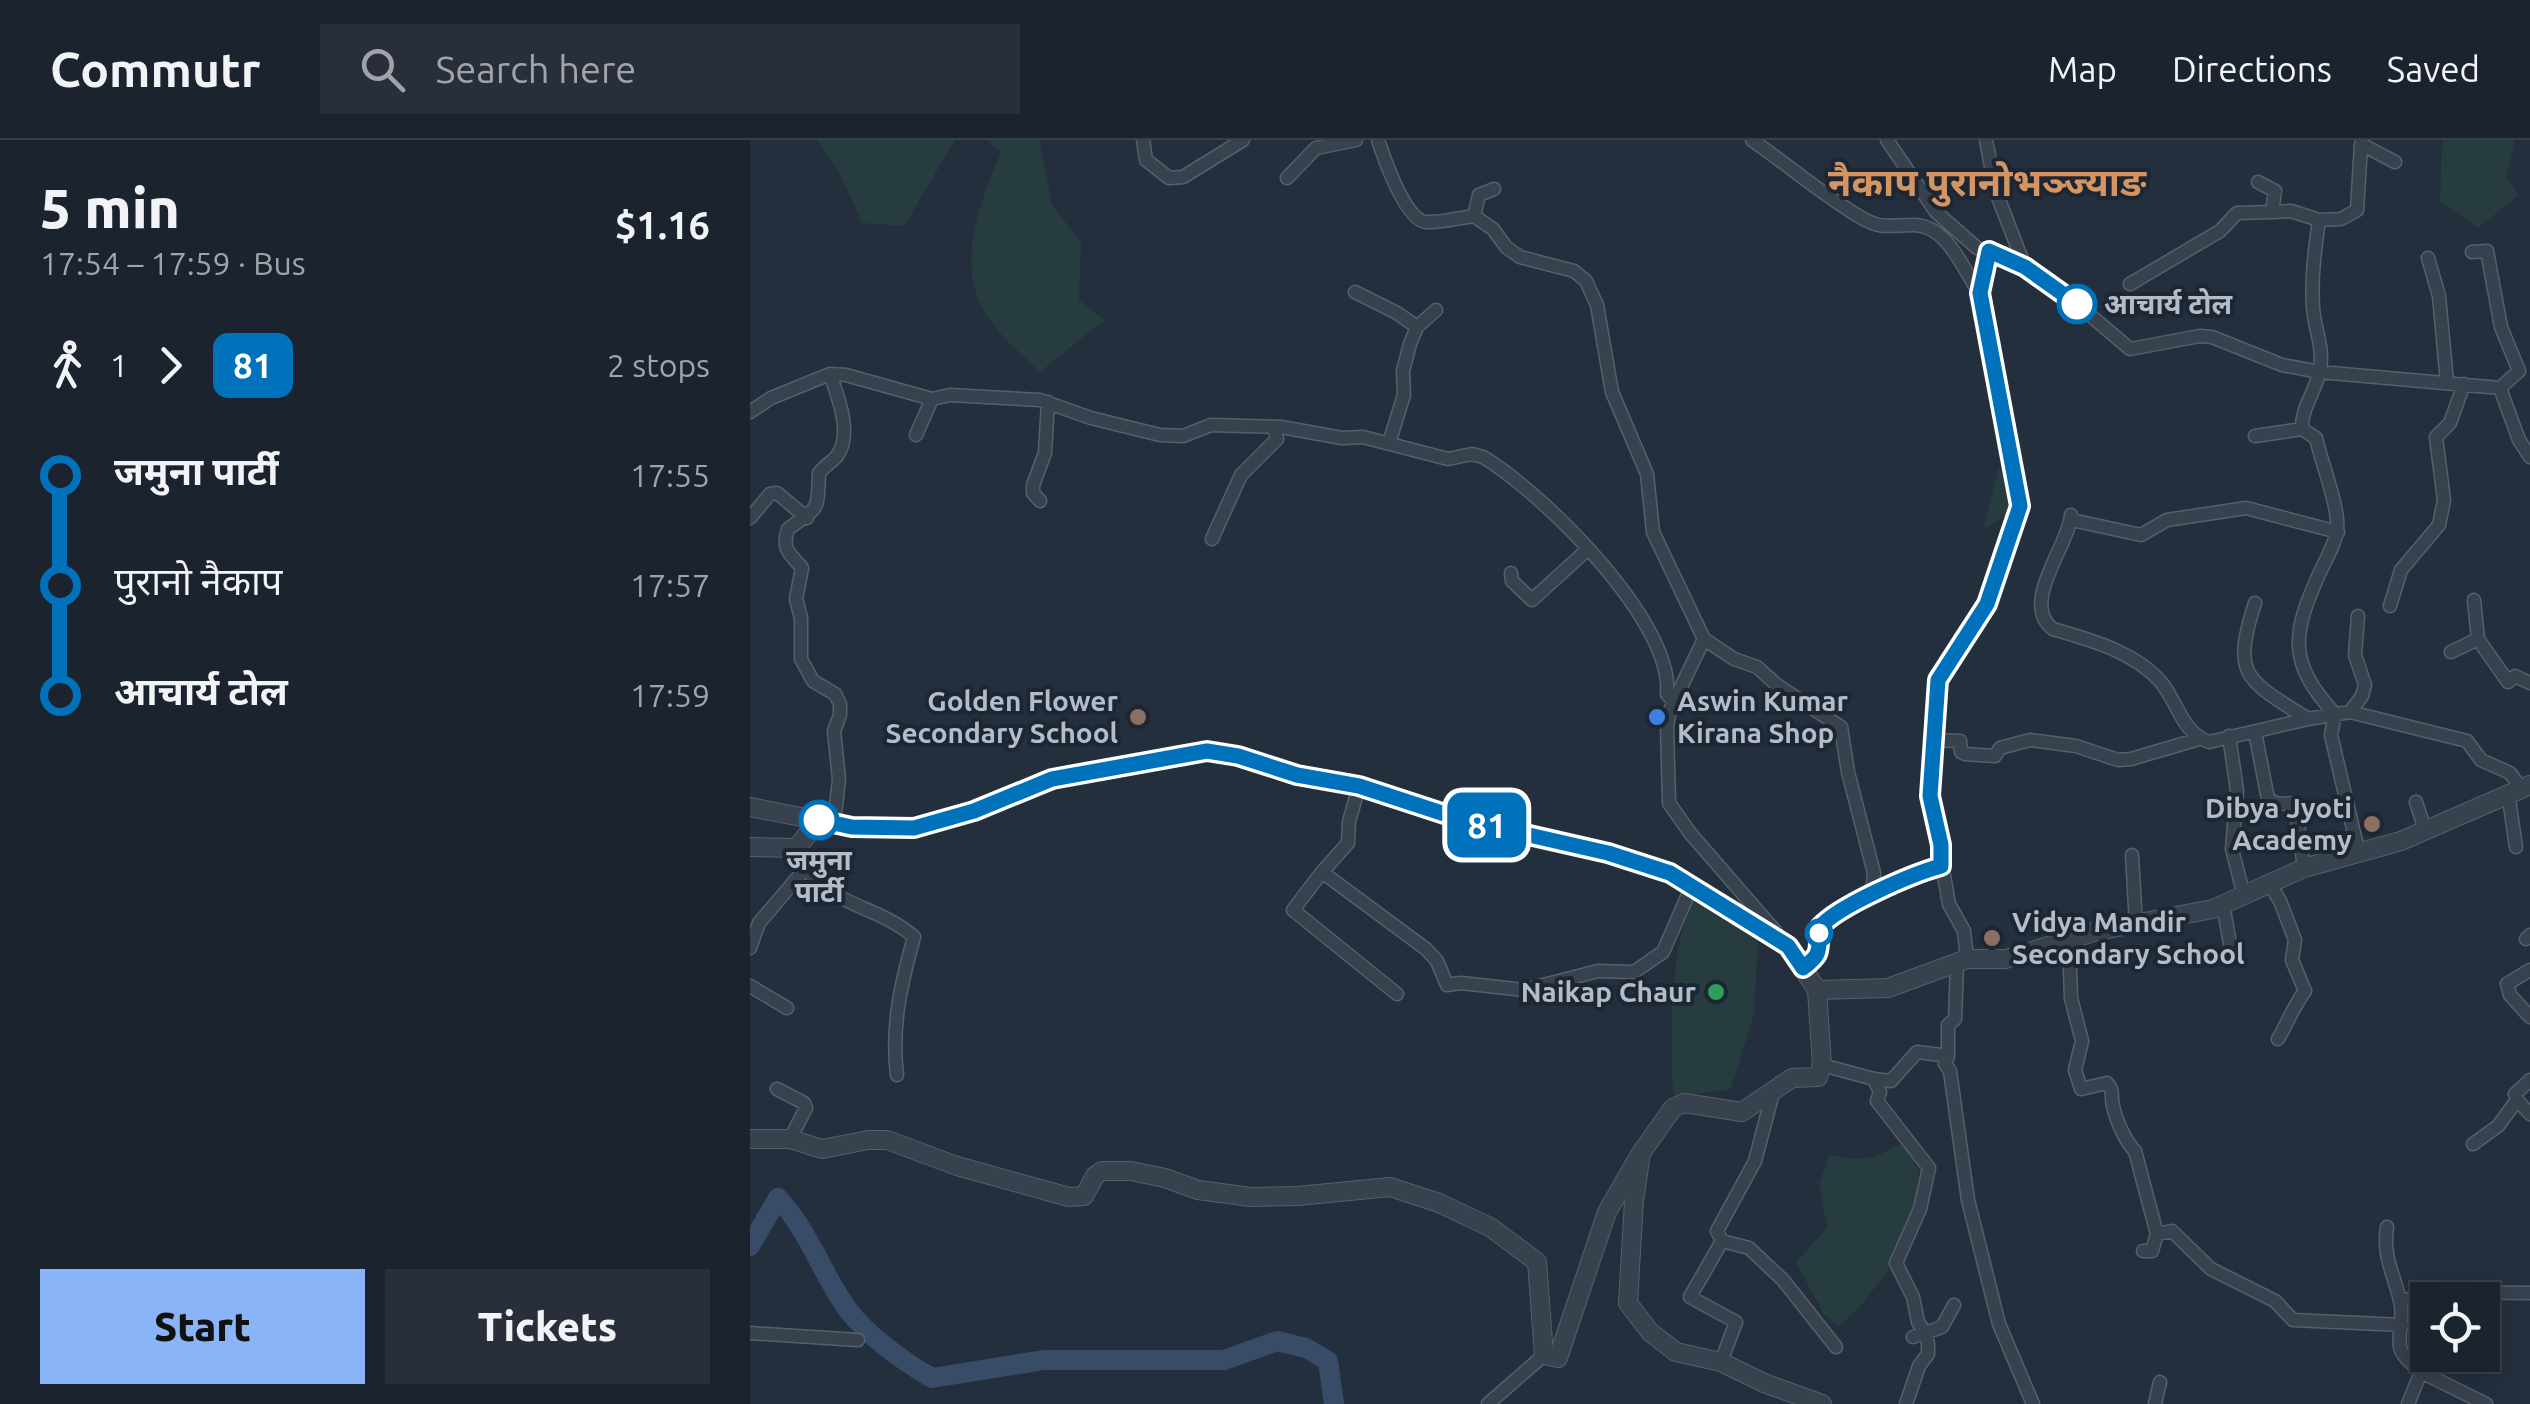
<!DOCTYPE html>
<meta charset="utf-8">
<style>
:root{--surface:#1b232e;--page:#282f3a;--text:#f1f3f6;--muted:#a0a4aa;--line:#39404a;--accent:#8ab4f8}
body{margin:0;font-family:Ubuntu,"Noto Sans Devanagari",sans-serif;background:var(--page);color:var(--text);height:100vh;display:flex;flex-direction:column;font-size:38px;white-space:nowrap}
*{box-sizing:border-box;margin:0}
p{font-size:32px;color:var(--muted)}
.icon{flex:none;width:55px;height:55px;fill:none;stroke:currentColor;stroke-width:2;stroke-linecap:round;stroke-linejoin:round}
.map{position:relative;flex:1;overflow:hidden}
.sheet{display:flex;flex-direction:column;background:var(--surface);width:750px}
.sheet>*{flex:none}
.badge{padding:0 20px;border-radius:15px;font-size:35px;line-height:65px}
.fabs{position:absolute;left:1660px;top:1142px;display:grid;gap:20px}
.fabs a{display:grid;place-items:center;width:90px;height:90px;border-radius:0px;background:var(--surface);box-shadow:0 5px 25px #0003,0 0 0 2px var(--line);font-size:50px}
.map>.badge{position:absolute;translate:-50% -50%;box-shadow:0 0 0 5px #fff}
.legs{display:flex;align-items:center;gap:15px;height:110px;padding:0 40px;font-size:32px}
.legs p{margin-inline-start:auto}
.head{display:flex;align-items:center;justify-content:space-between;height:170px;padding:0 40px}
h1{font-size:55px;font-weight:800;line-height:75px}
.primary-button{display:flex;gap:20px;margin-top:auto;padding:20px 40px}
.primary-button a{flex:1;height:115px;border-radius:0px;background:var(--accent);color:#111;font-size:40px;font-weight:800;line-height:115px;text-align:center}
.primary-button a+a{background:var(--page);color:var(--text)}
ul{padding:0 40px;list-style:none}
li{display:flex;align-items:center;gap:35px;height:110px;font-size:38px}
li i{display:grid;place-items:center;width:15px;height:100%;margin:0 12px;background:currentColor}
li i::after{content:'';width:25px;height:25px;margin:-12px;border:8px solid;border-radius:50%;background:var(--surface)}
li p{margin-inline-start:auto}
li:first-child i{background:linear-gradient(#0000 50%,currentColor 0)}
li:last-child i{background:linear-gradient(currentColor 50%,#0000 0)}
header{display:flex;align-items:center;gap:60px;box-sizing:border-box;height:140px;padding:0 50px;background:var(--surface);border-bottom:2px solid var(--line)}
header strong{font-size:48px}
nav{display:flex;gap:55px;margin-inline-start:auto;font-size:35px}
.search{width:700px;height:90px;background:var(--page);display:flex;align-items:center;gap:25px;box-sizing:border-box;padding:0 35px;border-radius:0px;color:var(--muted);font-size:38px}
main{display:flex;flex:1;min-height:0}
.map>svg:first-child{display:block}
.green{fill:#263c3f}
.lines{fill:none;stroke-linecap:round;stroke-linejoin:round}
.river{stroke:#394c67;stroke-width:20}
.minor-casing{stroke:#565f6c;stroke-width:15}
.tertiary-casing{stroke:#565f6c;stroke-width:20}
.minor{stroke:#38414e;stroke-width:12}
.tertiary{stroke:#38414e;stroke-width:18}
.line-1-casing{stroke:#fff;stroke-width:22}
.line-1{stroke:#0072bc;stroke-width:15}
.stop-1-dot{fill:#fff;stroke:#0072bc;stroke-width:5}
.education-dot{fill:#8d6e63;stroke:#1d2633;stroke-width:4}
.shop-dot{fill:#3f7fe0;stroke:#1d2633;stroke-width:4}
.leisure-dot{fill:#2e9e5b;stroke:#1d2633;stroke-width:4}
.labels{text-anchor:middle;stroke-width:8;stroke-linejoin:round;paint-order:stroke}
.stop-label{font-size:28px;font-weight:bold;fill:#b4bcc9;stroke:#1d2633;text-anchor:start}
.poi-label{font-size:28px;font-weight:bold;fill:#b4bcc9;stroke:#1d2633;text-anchor:end}
.district-label{font-size:38px;font-weight:bold;fill:#d59563;stroke:#1d2633}
</style>
<header>
<strong>Commutr</strong>
<div class="search"><svg class="icon" aria-label="search" viewBox="0 0 24 24"><circle cx="10" cy="10" r="6"/><path d="M15 15l6 6"/></svg>Search here</div>
<nav><a>Map</a><a>Directions</a><a>Saved</a></nav>
</header>
<main>
<section class="sheet">
<div class="head"><div><h1>5 min</h1><p>17:54 – 17:59 · Bus</p></div><b>$1.16</b></div>
<div class="legs"><svg class="icon" aria-label="walk" viewBox="0 0 24 24"><circle cx="13" cy="4" r="2"/><path d="M13 8l-2 6 4 7M11 14l-3 7M7 12l3-4h3l4 4"/></svg>1<svg class="icon" aria-label="forward" viewBox="0 0 24 24"><path d="M9 5l7 7-7 7"/></svg><b class="badge" style="background:#0072bc;color:#fff">81</b><p>2 stops</p></div>
<ul>
<li><i style="color:#0072bc"></i><b>जमुना पार्टी</b><p>17:55</p></li>
<li><i style="color:#0072bc"></i><span>पुरानो नैकाप</span><p>17:57</p></li>
<li><i style="color:#0072bc"></i><b>आचार्य टोल</b><p>17:59</p></li>
</ul>
<div class="primary-button"><a>Start</a><a>Tickets</a></div>
</section>
<div class="map">
<svg width="1780" height="1264" viewBox="0 0 1780 1264">
<rect width="100%" height="100%" fill="#242f3e"/>
<path class="green" d="M 67,0 L 205,0 L 154,86 L 112,83 L 91,36 Z
M 237,0 L 289,0 L 302,65 L 331,102 L 329,160 L 354,180 L 290,232 C 274,216 254,200 241,182 C 202,130 229,65 251,12 Z
M 1692,0 L 1765,0 L 1756,36 L 1769,55 L 1728,88 L 1690,61 Z
M 1249,327 L 1264,341 L 1261,373 L 1233,390 Z
M 943,761 L 1008,801 L 1004,874 L 981,949 L 924,957 C 919,910 920,801 943,761 Z
M 1155,1001 L 1169,1032 L 1164,1072 L 1145,1123 L 1106,1171 L 1089,1186 L 1074,1174 L 1046,1122 L 1077,1088 L 1069,1045 L 1079,1014 C 1114,1023 1125,1019 1155,1001 Z"/>
<g class="lines">
<path class="river" d="M 0,1106 L 28,1058 C 59,1091 72,1134 98,1170 C 118,1196 154,1222 182,1238 L 294,1220 L 474,1220 L 527,1201 L 556,1208 L 578,1221 L 584,1264"/>
<defs>
<path id="minor" d="M 393,0 L 396,20 L 419,38 L 433,37 L 493,0
M 628,0 C 634,18 655,80 676,82 C 691,83 709,78 724,76 L 743,89 L 756,107 L 770,117 L 824,131 L 836,141 L 847,165 L 862,252 L 897,334 L 903,392 L 954,499 L 920,570 L 917,586 L 919,663 L 940,693 L 1026,792
M 1002,0 C 1038,25 1073,55 1110,77 C 1132,90 1139,85 1162,85 C 1198,84 1212,129 1230,153
M 1137,0 L 1186,72 L 1227,108 L 1275,127 L 1327,164 L 1380,209 L 1450,196 L 1462,197 L 1532,225 L 1570,232 L 1750,248 L 1769,300 L 1780,317
M 1236,0 L 1246,52 L 1275,127
M 537,38 L 566,8 L 606,0
M 1508,42 L 1525,51 L 1522,72 L 1541,71 L 1569,80
M 724,76 L 729,55 L 744,49
M 1722,112 L 1737,111 L 1751,187 L 1769,231 L 1750,248
M 1678,118 L 1689,156 L 1697,242
M 1380,144 L 1470,91 L 1487,73 L 1522,72
M 605,152 L 647,173 L 667,187
M 80,234 C 88,257 103,294 87,316 C 82,322 74,326 69,333 C 67,372 71,365 38,389 C 31,410 40,413 52,428 L 46,459 L 51,478 L 51,519 L 63,541 L 85,554 L 90,564 L 90,575 L 84,591 L 89,639 L 84,684
M 0,272 L 21,258 L 80,234 L 96,235 L 182,259 L 200,255 L 290,260 L 341,278 L 410,295 L 433,296 L 461,285 L 531,287 L 592,298 L 613,297 L 698,319 L 722,314 L 733,317 C 792,352 924,482 917,554 L 924,562
M 166,295 L 182,259
M 1505,296 L 1552,289
M 639,303 L 654,255 L 653,231 L 660,204 L 667,187 L 686,170
M 290,361 L 283,353 L 283,345 L 295,313 L 298,262
M 1321,375 C 1319,406 1269,463 1303,489 C 1340,500 1383,511 1410,541 C 1428,562 1431,592 1459,602 L 1558,579 L 1600,572 L 1717,601 L 1731,620 L 1760,633 L 1771,648
M 0,378 L 20,354 L 27,353 L 57,378
M 1322,380 L 1391,395 L 1417,380 L 1496,368 L 1588,392
M 462,399 L 491,335 L 527,299 L 524,287
M 761,433 L 762,441 L 782,460 L 838,409
M 1724,460 L 1728,499
M 1505,463 C 1481,537 1497,540 1558,579
M 1640,466 L 1651,430 L 1689,385 L 1694,360 L 1686,297 L 1700,283 L 1714,244
M 954,499 L 984,519 L 1007,527 L 1027,545 L 1091,587 L 1098,632 L 1124,733 L 1122,756
M 1701,512 L 1728,499 L 1758,542 L 1765,536 L 1780,543
M 1600,572 L 1612,556 L 1615,545 L 1605,515 L 1608,476
M 1505,592 L 1518,659 L 1528,664 L 1545,663 L 1554,728
M 1479,596 L 1487,650 L 1482,709 L 1494,756
M 1182,600 L 1210,601 L 1211,612 L 1215,614 L 1245,616 L 1250,608 L 1280,600 L 1326,606 L 1368,620 L 1381,619 L 1449,599
M 609,646 L 599,682 L 598,703 L 572,732 L 676,809 L 687,821 L 697,845 L 711,843 L 774,850 L 848,831 L 884,832 L 913,812 L 941,748
M 1758,652 L 1766,707
M 1666,662 L 1675,690
M 47,708 C 63,765 125,762 164,797 C 151,844 141,886 147,935
M 1609,714 L 1581,595 L 1585,574 C 1537,522 1542,494 1570,432 C 1576,419 1586,403 1587,389 C 1590,370 1571,321 1566,298 L 1552,289 C 1551,267 1567,250 1570,229 C 1574,205 1564,189 1563,167 C 1561,137 1565,109 1569,80 L 1591,79 L 1607,70 L 1611,4 L 1645,22
M 1382,715 L 1386,784
M 572,732 L 543,770 L 647,854
M 1519,743 L 1530,761 L 1545,800 L 1542,820 L 1555,851 C 1543,867 1538,882 1528,899
M 1473,764 L 1482,815
M 1776,799 L 1780,795
M 1319,801 L 1321,858 L 1332,901 L 1325,930 L 1331,949 L 1357,943 C 1365,952 1360,955 1363,966 C 1366,980 1375,1001 1385,1011 L 1407,1094 L 1402,1111 L 1393,1111
M 0,808 L 9,783 L 54,730
M 1217,819 L 1214,791 L 1199,764 L 1180,655 L 1187,539 L 1237,464 L 1270,366 L 1230,153 L 1239,111
M 1207,825 L 1205,879 L 1198,885 L 1198,916 L 1195,924 L 1200,931 L 1218,1060 L 1249,1184 L 1283,1264
M 1053,828 C 1074,812 1067,810 1070,787 C 1087,766 1163,734 1191,726
M 1780,830 L 1757,844 L 1760,855 L 1780,877
M 0,846 L 37,868
M 1072,925 L 1124,939 L 1130,952 L 1127,961 L 1179,1028 L 1170,1069 L 1146,1123 L 1163,1157 L 1168,1182 L 1176,1194 L 1178,1204 L 1178,1214 L 1169,1226 L 1156,1264
M 1124,939 L 1141,941 L 1167,912 L 1198,916
M 27,949 L 54,963 L 56,968 L 40,999
M 1023,953 L 1005,1021 L 967,1091 L 972,1101 L 999,1108 L 1033,1140 L 1086,1207
M 1767,960 L 1780,974
M 1723,1004 L 1748,986 L 1767,960 L 1765,954 L 1780,940
M 1637,1087 C 1632,1119 1646,1137 1651,1166 C 1653,1180 1648,1194 1650,1207 C 1652,1217 1664,1225 1671,1232 L 1658,1264
M 1407,1094 L 1422,1091 L 1461,1129 L 1525,1161 L 1543,1180 L 1652,1185
M 1650,1161 L 1693,1152 L 1780,1153
M 0,1193 L 108,1200
M 1163,1197 L 1192,1187 L 1204,1165
M 971,1222 L 986,1182 L 940,1157 L 972,1101
M 1671,1232 L 1736,1264
M 738,1264 L 794,1215
M 1405,1264 L 1410,1242"/>
<path id="tertiary" d="M 0,667 L 103,687 L 164,687 L 224,671 L 302,639 L 457,611 L 488,616 L 547,635 L 609,646 L 713,680 L 858,713 L 920,733 L 1038,805 L 1067,850 L 1138,848 L 1217,819 L 1256,819 L 1347,791 L 1463,769 L 1554,728 L 1651,701 L 1780,645
M 0,707 L 47,708 L 68,680
M 1067,850 L 1072,925 L 1068,937 L 1042,938 L 992,972 L 934,963 L 923,968 L 891,1013 L 884,1060 L 878,1163 L 900,1192 L 926,1212 L 971,1222 L 1014,1243 L 1072,1264
M 0,999 L 40,999 L 72,1009 L 118,1000 L 137,1000 L 207,1026 L 319,1057 L 334,1056 L 345,1036 L 352,1031 L 381,1031 L 415,1038 L 448,1050 L 501,1057 L 548,1056 L 640,1047 L 689,1063 L 740,1087 L 787,1122 L 794,1215 L 808,1218 L 857,1072 L 891,1013"/>
</defs>
<use href="#minor" class="minor-casing"/>
<use href="#tertiary" class="tertiary-casing"/>
<use href="#minor" class="minor"/>
<use href="#tertiary" class="tertiary"/>
</g>
<g class="lines">
<defs>
<path id="line-1" d="M 69,680 L 102,687 L 164,688 L 224,671 L 302,639 L 457,611 L 488,616 L 547,635 L 609,646 L 713,680 L 858,713 L 920,733 L 1038,806 L 1053,828 C 1074,812 1067,811 1070,787 C 1088,766 1162,734 1191,726 L 1191,705 L 1180,656 L 1188,540 L 1237,464 L 1270,366 L 1230,153 L 1239,111 L 1275,127 L 1327,164"/>
</defs>
<use href="#line-1" class="line-1-casing"/>
<use href="#line-1" class="line-1"/>
</g>
<g class="stop-1-dot">
<circle cx="1327" cy="164" r="18"/>
<circle cx="69" cy="680" r="18"/>
<circle cx="1069" cy="793" r="12"/>
</g>
<g class="education-dot">
<circle cx="388" cy="577" r="10"/>
<circle cx="1622" cy="684" r="10"/>
<circle cx="1242" cy="798" r="10"/>
</g>
<circle class="shop-dot" cx="907" cy="577" r="10"/>
<circle class="leisure-dot" cx="966" cy="852" r="10"/>
<g class="labels">
<g class="stop-label">
<text x="1354" y="174">आचार्य टोल</text>
<text x="69" y="730" text-anchor="middle">जमुना<tspan x="69" dy="32">पार्टी</tspan></text>
</g>
<g class="poi-label">
<text x="368" y="571">Golden Flower<tspan x="368" dy="32">Secondary School</tspan></text>
<text x="927" y="571" text-anchor="start">Aswin Kumar<tspan x="927" dy="32">Kirana Shop</tspan></text>
<text x="1602" y="678">Dibya Jyoti<tspan x="1602" dy="32">Academy</tspan></text>
<text x="1262" y="792" text-anchor="start">Vidya Mandir<tspan x="1262" dy="32">Secondary School</tspan></text>
<text x="946" y="862">Naikap Chaur</text>
</g>
<g class="district-label">
<text x="1237" y="56">नैकाप पुरानोभञ्ज्याङ</text>
</g>
</g>
</svg>
<div class="fabs">
<a><svg class="icon" aria-label="locate" viewBox="0 0 24 24"><circle cx="12" cy="12" r="6"/><path d="M12 2v4M12 18v4M2 12h4M18 12h4"/></svg></a>
</div>
<b class="badge" style="left:737px;top:685px;background:#0072bc;color:#fff">81</b>
</div>
</main>
